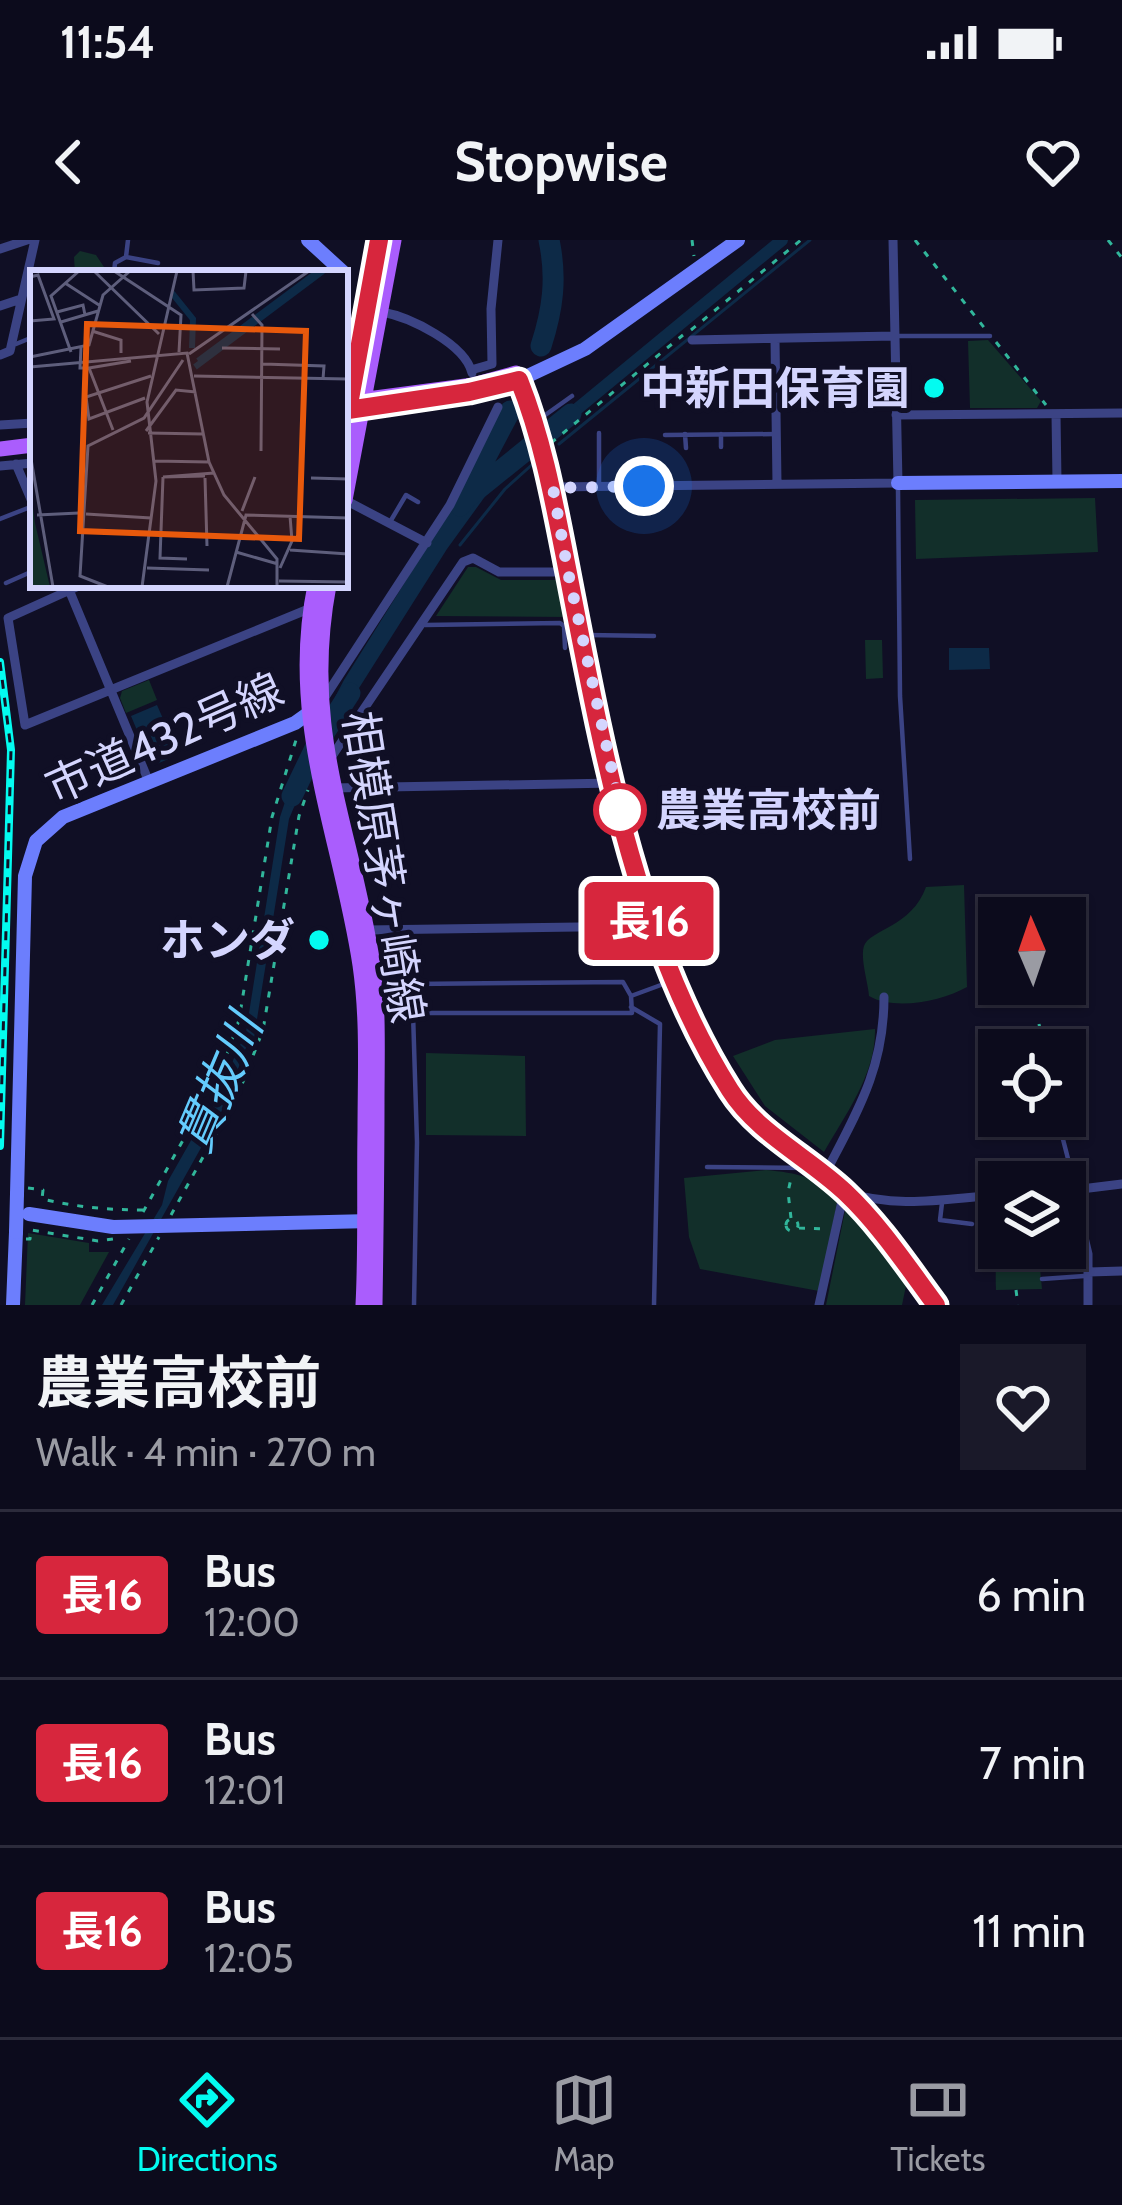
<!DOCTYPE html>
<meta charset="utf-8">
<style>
:root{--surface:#0c0b1c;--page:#1a1929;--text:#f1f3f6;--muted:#9a9ba3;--line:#2c2b3b;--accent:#03fbf0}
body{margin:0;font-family:Cabin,"Noto Sans JP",sans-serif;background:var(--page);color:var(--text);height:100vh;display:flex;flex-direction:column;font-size:45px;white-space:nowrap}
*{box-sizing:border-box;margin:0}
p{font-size:39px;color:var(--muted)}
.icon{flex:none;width:66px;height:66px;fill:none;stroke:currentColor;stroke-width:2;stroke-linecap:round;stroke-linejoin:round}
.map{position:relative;height:1065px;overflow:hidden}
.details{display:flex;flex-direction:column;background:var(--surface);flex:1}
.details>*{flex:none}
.badge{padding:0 24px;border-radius:9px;font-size:42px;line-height:78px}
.needle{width:78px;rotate:358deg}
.tools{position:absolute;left:978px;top:657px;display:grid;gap:24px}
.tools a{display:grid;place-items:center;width:108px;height:108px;border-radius:0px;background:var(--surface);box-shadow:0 3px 9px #0004,0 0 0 3px var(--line);font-size:60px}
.you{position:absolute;width:60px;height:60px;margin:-30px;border:9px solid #fff;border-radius:50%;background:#1a73e8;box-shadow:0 0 0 18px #1a73e833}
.map>.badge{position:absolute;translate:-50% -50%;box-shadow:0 0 0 6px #fff}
.round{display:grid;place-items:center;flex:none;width:126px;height:126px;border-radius:0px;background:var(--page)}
.summary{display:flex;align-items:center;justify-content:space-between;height:204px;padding:0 36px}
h1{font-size:57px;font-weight:700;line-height:90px}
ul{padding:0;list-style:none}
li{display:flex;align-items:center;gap:36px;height:168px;padding:0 36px;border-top:3px solid var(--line)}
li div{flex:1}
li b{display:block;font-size:45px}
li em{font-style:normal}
li .badge{min-width:132px;font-weight:700;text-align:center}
.status{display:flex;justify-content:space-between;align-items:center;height:84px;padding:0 60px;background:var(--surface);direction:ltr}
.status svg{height:33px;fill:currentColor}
header{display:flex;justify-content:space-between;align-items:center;height:156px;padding:0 36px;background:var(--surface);font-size:54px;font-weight:700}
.tab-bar{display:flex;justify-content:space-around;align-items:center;height:168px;border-top:3px solid var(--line);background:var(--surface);font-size:33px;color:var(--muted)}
.tab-bar a{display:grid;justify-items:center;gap:6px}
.tab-bar .selected{color:var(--accent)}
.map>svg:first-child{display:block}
.green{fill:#122f2a}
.water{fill:#0d2a47}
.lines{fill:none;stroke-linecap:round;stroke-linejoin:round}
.stream{stroke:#0d2a47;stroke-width:3}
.canal{stroke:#0d2a47;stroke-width:12}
.river{stroke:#0d2a47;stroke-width:21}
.path{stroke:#31b69b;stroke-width:3;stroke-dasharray:6 9;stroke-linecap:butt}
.lane{stroke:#3b4384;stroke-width:4.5}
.street{stroke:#3b4384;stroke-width:9}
.secondary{stroke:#6c7efd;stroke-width:14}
.primary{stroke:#aa5dfd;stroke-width:15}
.rail-casing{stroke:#03fbf0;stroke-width:8}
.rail{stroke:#100f25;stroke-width:3;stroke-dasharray:9;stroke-linecap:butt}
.secondary-bridge{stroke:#6c7efd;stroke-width:14}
.line-casing{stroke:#fff;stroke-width:27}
.line{stroke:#d7263d;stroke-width:18}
.walk{stroke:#d4d5fe;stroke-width:12;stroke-dasharray:0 21.6}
.poi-dot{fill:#03fbf0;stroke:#100f25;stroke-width:4.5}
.stop-dot{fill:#fff;stroke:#d7263d;stroke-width:6}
.labels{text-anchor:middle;stroke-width:10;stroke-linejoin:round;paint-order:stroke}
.poi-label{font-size:45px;font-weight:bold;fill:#d4d5fe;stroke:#100f25;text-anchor:end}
.street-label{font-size:45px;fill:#d4d5fe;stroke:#100f25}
.stop-label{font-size:45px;font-weight:bold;fill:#d4d5fe;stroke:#100f25;text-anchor:start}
.water-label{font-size:48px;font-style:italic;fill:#64ccfd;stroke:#100f25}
.inset-river{fill:none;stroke:#0d2a47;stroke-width:6}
.inset-road{fill:none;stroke:#5e5e7c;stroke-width:3}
.view{fill:#e8590c;fill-opacity:0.15;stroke:#e8590c;stroke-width:6}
.inset-edge{fill:none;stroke:#d4d5fe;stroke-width:6}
</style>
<div class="status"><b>11:54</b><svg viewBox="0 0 49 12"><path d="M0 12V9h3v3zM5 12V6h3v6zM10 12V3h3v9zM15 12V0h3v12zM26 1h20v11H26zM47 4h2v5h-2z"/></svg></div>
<header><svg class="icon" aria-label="back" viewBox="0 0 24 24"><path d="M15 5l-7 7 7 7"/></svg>Stopwise<svg class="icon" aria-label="heart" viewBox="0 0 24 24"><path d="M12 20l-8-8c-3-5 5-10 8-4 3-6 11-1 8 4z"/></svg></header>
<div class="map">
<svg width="1122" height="1065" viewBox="0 0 1122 1065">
<rect width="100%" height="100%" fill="#100f25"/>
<path class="green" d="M 80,11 L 96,15 L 108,33 L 75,33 L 74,17 Z
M 988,100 L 1041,161 L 1037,168 L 970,168 L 968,101 Z
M 1095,258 L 1098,312 L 916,319 L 915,260 Z
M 468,327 L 476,327 L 501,340 L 560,340 L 568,377 L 436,376 Z
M 865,400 L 882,400 L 883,438 L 866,439 Z
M 149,440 L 157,460 L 126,473 L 120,458 L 122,451 Z
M 964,645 L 967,747 C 942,761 895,771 869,756 C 868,742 860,719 864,706 C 869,690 912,687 926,647 Z
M 875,789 C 876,834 845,875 824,912 L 765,866 L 733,816 L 775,800 Z
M 426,813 L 525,816 L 526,896 L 426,895 Z
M 766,930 C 796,933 820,936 837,963 L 819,1051 L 700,1029 L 689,997 L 684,938 Z
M 999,959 L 999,1008 L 1038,1008 L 1042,1049 L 996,1050 C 995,1032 997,1011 996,996 C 994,983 990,975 992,963 Z
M 852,970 L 907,1041 L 902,1065 L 826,1065 L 845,971 Z
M 28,993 L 89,1003 L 89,1012 L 109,1012 L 80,1065 L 25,1065 Z"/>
<path class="water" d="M 468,241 L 489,251 L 447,309 L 335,486 L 333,461 L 344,440 Z
M 949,408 L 989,408 L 990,429 L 949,430 Z
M 157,465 L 164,481 L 159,484 L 173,517 L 152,526 L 131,476 Z
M 300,517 L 305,541 L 289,579 L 254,798 C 238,812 239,837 230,856 L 113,1065 L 102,1065 L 162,965 L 168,941 L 219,851 L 246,792 L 280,577 Z"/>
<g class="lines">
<path class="stream" d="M 559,204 L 810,0
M 460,305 L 505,249 L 535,222"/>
<path class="canal" d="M 571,174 L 782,0"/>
<path class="river" d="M 541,106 C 553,69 557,38 549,0
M 463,261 L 571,174
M 460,266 L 510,171
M 292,556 L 317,504 L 350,453"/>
<path class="path" d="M 692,0 L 694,16
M 915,0 L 986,90
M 1108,0 L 1122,18
M 691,90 L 801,0
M 996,102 L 1046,165
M 551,203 L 683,95
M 1039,784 L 1044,810
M 28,948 L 43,950 L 42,959 C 76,967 109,970 144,970
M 143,972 L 221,832 L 239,780 L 272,577 L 296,500
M 171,975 L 239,852 L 263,790 L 299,576 L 308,550
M 791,978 L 788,952 L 792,934
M786 985a6 6 0 1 1 12 0a6 6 0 1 1-12 0Z
M 799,988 L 825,989
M 26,999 L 30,999 L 31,990 L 98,1001 L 113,999
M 1016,1050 L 1018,1065
M 92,1065 L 129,999
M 121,1065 L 159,997"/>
<path class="lane" d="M 126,17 L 128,0
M 114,33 L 115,23 L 126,17 L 158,23
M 895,96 L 990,96
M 16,104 L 33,97
M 776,140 L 819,140
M 534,183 L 572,156
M 599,193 L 599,246
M 685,194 L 686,208
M 721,194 L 721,207
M 665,195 L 776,194
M 898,249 L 900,456 L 910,619
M 0,279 L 33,266
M 390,282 L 406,255 L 418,262
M 6,343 L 33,331
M 425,385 L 560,383 L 564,386 L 565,408
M 587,395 L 654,396
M 631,756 L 632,773 L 413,773 L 413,744 L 623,742 L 631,756 L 669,742
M 631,767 L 660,784 L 654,1065
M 413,773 L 417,902 L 414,1065
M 1057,876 L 1075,946
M 707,927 L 807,928
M 942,963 L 940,980 L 972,984
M 1042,1039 L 1084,1036"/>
<path class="street" d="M 0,9 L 27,0
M 0,66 L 21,59
M 382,72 C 410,77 465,104 472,133
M 775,99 L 777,244
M 692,100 L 895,96
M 0,115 L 10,111 L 35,0
M 471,130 L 492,124 L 491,69 L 498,0
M 1056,174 L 1057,241
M 896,175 L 1122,173
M 0,185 L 33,183
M 16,224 L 33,264
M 0,226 L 33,223
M 553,247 L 898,243 L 893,0
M 345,260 L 427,303
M 67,345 L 149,542
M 81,345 L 8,378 L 25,485 L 311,368
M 323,460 L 450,265 L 498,167
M 330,519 L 463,322 L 473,318 L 499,332 L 568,332
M 332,548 L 614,543
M 366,690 L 649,686
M 825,934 C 857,872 884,829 884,757
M 1065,951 L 1122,944
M 1073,951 L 1088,1014 L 1088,1065
M 1089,1032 L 1122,1031
M 819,1065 L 844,952 C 902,969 941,959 999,955"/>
<path class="secondary" d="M 308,0 L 344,33
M 519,140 L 585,109 L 738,0
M 898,243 L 1122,241
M 17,954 L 25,636 L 36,601 L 63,577 L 295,483 L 316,468
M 29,974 L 113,987 L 371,981
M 13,1065 L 16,992"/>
<path class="primary" d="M 345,162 L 473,145 L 516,133 L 553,247 L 614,543 L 650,686 L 677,746 L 732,853 L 752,877 L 825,934 L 872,979 L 936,1065
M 345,187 L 379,0
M 0,209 L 33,205
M 345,260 L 394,0
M 315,345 C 287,481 340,594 360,725 C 368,780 365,835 365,890 C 364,948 366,1007 363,1065
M 329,345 C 301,494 352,585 373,725 C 379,770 377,817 377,863 C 377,930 376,998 375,1065"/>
<defs>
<path id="rail" d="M 0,422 L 11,510 L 0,906"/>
</defs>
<use href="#rail" class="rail-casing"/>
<use href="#rail" class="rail"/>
<path class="secondary-bridge" d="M 16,992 L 17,954"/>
</g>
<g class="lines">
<defs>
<path id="line" d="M 379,0 L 348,170 L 469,152 L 519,140 C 544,203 555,267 568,333 C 601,503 636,702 730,850 C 757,893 808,917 845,952 C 880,985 907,1026 936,1065"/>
</defs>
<use href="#line" class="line-casing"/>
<use href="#line" class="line"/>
<path class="walk" d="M 620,570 L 623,580 L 568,332 L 553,248 L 644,246"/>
</g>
<g class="poi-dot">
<circle cx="934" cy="148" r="12"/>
<circle cx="319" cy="700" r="12"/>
</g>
<circle class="stop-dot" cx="620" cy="570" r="24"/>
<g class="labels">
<g class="poi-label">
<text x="910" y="164">中新田保育園</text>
<text x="295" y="716">ホンダ</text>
</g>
<g class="street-label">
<text transform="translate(164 498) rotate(-24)" y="16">市道432号線</text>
<text transform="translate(384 627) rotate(81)" y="16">相模原茅ヶ崎線</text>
</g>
<g class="stop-label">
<text x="656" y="586">農業高校前</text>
</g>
<g class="water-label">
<text transform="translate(219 843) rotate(-67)" y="17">貫抜川</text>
</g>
</g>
<g transform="translate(30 30)">
<rect width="318" height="318" fill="#100f25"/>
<path d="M 0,214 L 5,253 L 20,317 L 0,317 Z" fill="#122f2a"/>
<path class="inset-river" d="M 142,23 L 163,49 L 162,78M 168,91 L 289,1M 165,97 L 293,1"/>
<path class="inset-road" d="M 64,1 L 129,64M 84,1 L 151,45 L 149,82M 163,1 L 164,20 L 214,18 L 216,1M 0,7 L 8,5 L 24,49 L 0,51M 35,13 L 69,35M 27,42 L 53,35 L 55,45M 222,44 L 232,55 L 231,181M 31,52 L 68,41M 62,61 L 91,70 L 91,83M 51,78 L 50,98 L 59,98 L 83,160M 192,78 L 250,79M 41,82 L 21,26 L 49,1M 159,84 L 279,1M 0,87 L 59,75 L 73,25 L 100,1M 233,94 L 294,96 L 293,109M 0,97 L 157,83 L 179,192 L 194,225 L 247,289 L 247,317M 59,98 L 101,91M 164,106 L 318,109M 115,128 L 59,149 L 56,127 L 121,106M 116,161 L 146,120 L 166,122M 118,163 L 173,164M 0,183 L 23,317M 124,191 L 179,192M 175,206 L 133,207 L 184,203M 133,207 L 130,288 L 157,289M 175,208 L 177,276M 281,208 L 318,209M 212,241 L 225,207M 56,244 L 121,248M 7,245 L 49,243M 260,280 L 318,284M 206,282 L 248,294M 117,298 L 179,300M 250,298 L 262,271 L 260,246M 249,311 L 318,312M 78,317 L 50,306 L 58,176 L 114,148 L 153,90M 112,317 L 126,211 L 117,132 L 147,1M 197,317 L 216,245 L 318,248"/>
<path class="view" d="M 57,54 L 276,61 L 269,269 L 50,261 Z"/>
<rect width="318" height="318" class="inset-edge"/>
</g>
</svg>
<div class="tools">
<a><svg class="needle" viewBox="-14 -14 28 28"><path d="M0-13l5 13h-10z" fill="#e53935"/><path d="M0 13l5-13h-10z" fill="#9a9ba3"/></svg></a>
<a><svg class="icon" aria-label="locate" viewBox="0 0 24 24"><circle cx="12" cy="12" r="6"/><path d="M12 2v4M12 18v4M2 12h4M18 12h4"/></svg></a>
<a><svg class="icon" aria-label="layers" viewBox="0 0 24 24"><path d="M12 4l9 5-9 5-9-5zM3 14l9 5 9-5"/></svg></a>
</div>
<div class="you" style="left:644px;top:246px"></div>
<b class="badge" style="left:649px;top:681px;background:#d7263d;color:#fff">長16</b>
</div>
<section class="details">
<div class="summary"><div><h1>農業高校前</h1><p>Walk · 4 min · 270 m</p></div><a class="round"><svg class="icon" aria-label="heart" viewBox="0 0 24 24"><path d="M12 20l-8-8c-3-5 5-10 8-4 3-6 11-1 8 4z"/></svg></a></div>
<ul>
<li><span class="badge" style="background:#d7263d;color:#fff">長16</span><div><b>Bus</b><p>12:00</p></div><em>6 min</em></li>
<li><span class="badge" style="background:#d7263d;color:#fff">長16</span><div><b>Bus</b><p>12:01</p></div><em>7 min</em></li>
<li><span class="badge" style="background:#d7263d;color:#fff">長16</span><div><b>Bus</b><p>12:05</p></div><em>11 min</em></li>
</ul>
</section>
<nav class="tab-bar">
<a class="selected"><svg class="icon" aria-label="directions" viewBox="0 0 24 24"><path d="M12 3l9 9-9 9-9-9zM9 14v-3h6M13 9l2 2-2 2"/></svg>Directions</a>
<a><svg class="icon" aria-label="map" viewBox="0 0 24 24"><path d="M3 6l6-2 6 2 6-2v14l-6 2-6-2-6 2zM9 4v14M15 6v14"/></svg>Map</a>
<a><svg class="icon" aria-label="tickets" viewBox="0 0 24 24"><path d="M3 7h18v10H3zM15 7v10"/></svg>Tickets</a>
</nav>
